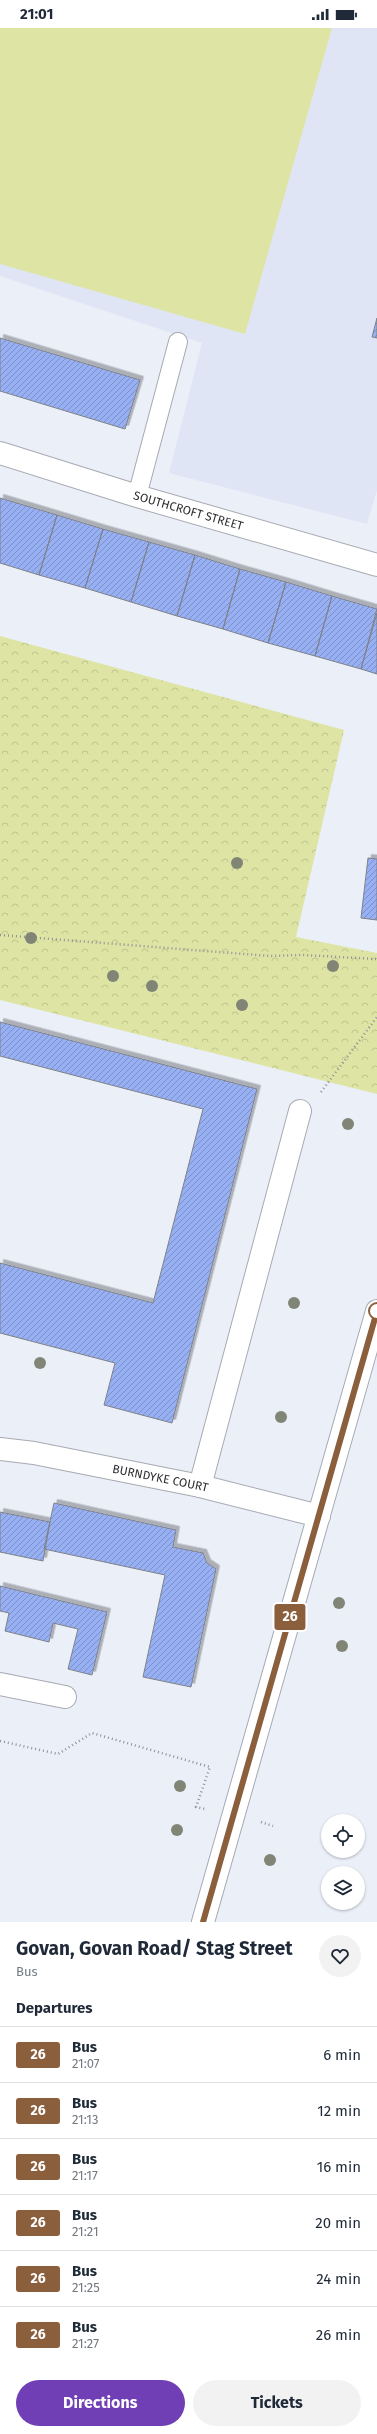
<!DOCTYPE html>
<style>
:root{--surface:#fff;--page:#f2f2f3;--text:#1f2937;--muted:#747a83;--line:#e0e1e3;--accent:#703fb6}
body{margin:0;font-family:"Fira Sans",sans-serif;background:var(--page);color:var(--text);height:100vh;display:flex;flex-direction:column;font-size:15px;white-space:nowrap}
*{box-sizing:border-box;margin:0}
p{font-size:13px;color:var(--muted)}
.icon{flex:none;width:22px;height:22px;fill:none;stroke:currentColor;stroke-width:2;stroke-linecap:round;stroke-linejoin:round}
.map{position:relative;height:1894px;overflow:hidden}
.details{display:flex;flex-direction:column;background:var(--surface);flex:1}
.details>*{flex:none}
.badge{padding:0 8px;border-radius:3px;font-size:14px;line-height:26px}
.controls{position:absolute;left:321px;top:1786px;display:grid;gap:8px}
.controls a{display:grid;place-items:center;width:44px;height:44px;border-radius:50%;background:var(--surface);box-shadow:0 1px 3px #0004;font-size:20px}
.map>.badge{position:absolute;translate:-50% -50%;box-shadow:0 0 0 2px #fff}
h2{padding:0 16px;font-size:15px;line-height:36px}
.round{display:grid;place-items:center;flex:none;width:42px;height:42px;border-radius:21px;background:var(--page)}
.head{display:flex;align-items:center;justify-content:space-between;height:68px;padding:0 16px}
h1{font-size:19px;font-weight:700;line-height:30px}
.cta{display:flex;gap:8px;margin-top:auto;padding:8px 16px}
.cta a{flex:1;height:46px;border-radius:24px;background:var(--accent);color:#fff;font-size:16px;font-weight:700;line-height:46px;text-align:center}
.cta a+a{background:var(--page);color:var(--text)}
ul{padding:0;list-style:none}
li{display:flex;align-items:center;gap:12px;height:56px;padding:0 16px;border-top:1px solid var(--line)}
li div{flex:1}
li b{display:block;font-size:15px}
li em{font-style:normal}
li .badge{min-width:44px;font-weight:700;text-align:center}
.status{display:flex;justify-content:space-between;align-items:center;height:28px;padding:0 20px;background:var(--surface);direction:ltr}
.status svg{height:11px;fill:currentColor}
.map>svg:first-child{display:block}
.built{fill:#dfe5f5}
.green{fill:#dee5a4}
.forest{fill:url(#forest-crowns)}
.building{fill:url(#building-hatch);stroke:#7e8189;filter:url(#shadow)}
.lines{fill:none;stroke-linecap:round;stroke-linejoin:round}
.service-casing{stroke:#a7aab2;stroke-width:20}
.minor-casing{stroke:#a7aab2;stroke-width:24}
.tertiary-casing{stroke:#a7aab2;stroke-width:24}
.path{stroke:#8d9096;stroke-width:2.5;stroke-dasharray:1 3;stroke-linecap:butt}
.service{stroke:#fff;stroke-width:18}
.minor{stroke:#fff;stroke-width:22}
.tertiary{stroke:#fff;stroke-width:22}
.tree{fill:#818576}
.line-casing{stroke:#fff;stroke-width:9}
.line{stroke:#8b5e3c;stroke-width:6}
.stop-dot{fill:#fff;stroke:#8b5e3c;stroke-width:2}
.labels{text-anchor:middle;stroke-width:3;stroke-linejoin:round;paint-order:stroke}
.street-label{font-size:12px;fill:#2d2e31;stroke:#fbfcfe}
</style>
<div class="status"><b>21:01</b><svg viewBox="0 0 49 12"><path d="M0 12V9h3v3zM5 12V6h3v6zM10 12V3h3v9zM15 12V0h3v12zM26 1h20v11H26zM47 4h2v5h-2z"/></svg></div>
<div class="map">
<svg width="377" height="1894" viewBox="0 0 377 1894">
<defs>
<pattern id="forest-crowns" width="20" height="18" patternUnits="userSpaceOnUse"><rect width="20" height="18" fill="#dee5a4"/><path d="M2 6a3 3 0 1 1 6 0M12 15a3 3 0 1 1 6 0" fill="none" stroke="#bfc58e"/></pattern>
<pattern id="building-hatch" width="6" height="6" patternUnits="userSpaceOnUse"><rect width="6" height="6" fill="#97b0f3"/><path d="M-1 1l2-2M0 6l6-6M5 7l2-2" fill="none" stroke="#7c90c5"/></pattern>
<filter id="shadow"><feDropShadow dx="3.5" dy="-3.5" stdDeviation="0" flood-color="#0004"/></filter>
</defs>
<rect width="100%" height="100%" fill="#ebeff8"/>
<path class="built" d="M 0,0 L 377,0 L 377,462 L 367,496 L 169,445 L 202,315 L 0,248 Z"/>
<path class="green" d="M 0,0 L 332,0 L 245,306 L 0,236 Z"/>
<path class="forest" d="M 0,608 L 344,702 L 296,909 L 377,925 L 377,1066 L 0,972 Z"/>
<path class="building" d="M 377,290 L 377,310 L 372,309 Z
M 0,310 L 140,352 L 125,401 L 0,363 Z
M 0,470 L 57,487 L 39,547 L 0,535 Z
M 57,487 L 103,501 L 85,560 L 39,547 Z
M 103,501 L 149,514 L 131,574 L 85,560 Z
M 149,514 L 195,527 L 177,588 L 131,574 Z
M 195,527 L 240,541 L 223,601 L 177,588 Z
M 240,541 L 286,554 L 268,615 L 223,601 Z
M 286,554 L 332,568 L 315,628 L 268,615 Z
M 332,568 L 377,581 L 361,641 L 315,628 Z
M 377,585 L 377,646 L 361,641 Z
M 368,830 L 377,831 L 377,892 L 361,890 Z
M 0,994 L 257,1061 L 172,1395 L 104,1377 L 115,1335 L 0,1305 L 0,1235 L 153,1275 L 203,1081 L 0,1028 Z
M 54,1475 L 176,1502 L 173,1519 L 203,1525 L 207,1535 L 216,1541 L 191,1659 L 143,1649 L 165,1547 L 44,1521 Z
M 0,1484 L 50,1494 L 43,1533 L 0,1524 Z
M 0,1558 L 107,1584 L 92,1647 L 68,1641 L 78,1601 L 53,1595 L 49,1614 L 5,1603 L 9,1585 L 0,1583 Z"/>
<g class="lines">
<defs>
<path id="service" d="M 137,468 L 178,314"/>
<g id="minor">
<path id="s1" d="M 0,425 L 137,468 L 377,537"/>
<path id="s2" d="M 0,1421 L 34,1425 L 200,1458 L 319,1488"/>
<path d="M 200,1458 L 300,1083"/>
<path d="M 0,1656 L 65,1669"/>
</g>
<path id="tertiary" d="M 203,1894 L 377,1283"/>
</defs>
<use href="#service" class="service-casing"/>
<use href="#minor" class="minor-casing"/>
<use href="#tertiary" class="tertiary-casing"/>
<path class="path" d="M 0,907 L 270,928 L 303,927 L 377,931
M 321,1064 L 377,989
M 0,1713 L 58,1726 L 92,1705 L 210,1739 L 196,1779 L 205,1781
M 261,1794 L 273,1798"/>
<use href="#service" class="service"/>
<use href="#minor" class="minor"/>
<use href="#tertiary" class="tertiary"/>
</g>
<g class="tree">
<circle cx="237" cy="835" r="6"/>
<circle cx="31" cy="910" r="6"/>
<circle cx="333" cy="938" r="6"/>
<circle cx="113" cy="948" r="6"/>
<circle cx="152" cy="958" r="6"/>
<circle cx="242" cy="977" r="6"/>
<circle cx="348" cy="1096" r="6"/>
<circle cx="294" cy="1275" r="6"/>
<circle cx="40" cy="1335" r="6"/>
<circle cx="281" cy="1389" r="6"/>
<circle cx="339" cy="1575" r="6"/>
<circle cx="342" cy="1618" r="6"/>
<circle cx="180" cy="1758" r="6"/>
<circle cx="177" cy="1802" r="6"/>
<circle cx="270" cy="1832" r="6"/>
</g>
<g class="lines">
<defs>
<path id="line" d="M 203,1894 L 377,1283"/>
</defs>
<use href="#line" class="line-casing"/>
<use href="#line" class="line"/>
</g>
<circle class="stop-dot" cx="377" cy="1283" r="8"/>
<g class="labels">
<g class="street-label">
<text dy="4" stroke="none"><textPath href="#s1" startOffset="197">SOUTHCROFT STREET</textPath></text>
<text dy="4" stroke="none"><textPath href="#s2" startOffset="163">BURNDYKE COURT</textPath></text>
</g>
</g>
</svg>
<div class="controls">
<a><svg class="icon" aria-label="locate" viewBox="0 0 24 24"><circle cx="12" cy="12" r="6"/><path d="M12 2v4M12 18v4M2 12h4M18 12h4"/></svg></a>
<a><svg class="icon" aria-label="layers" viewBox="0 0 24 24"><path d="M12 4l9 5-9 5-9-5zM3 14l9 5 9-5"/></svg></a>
</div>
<b class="badge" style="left:290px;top:1589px;background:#8b5e3c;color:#fff">26</b>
</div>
<section class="details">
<div class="head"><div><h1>Govan, Govan Road/ Stag Street</h1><p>Bus</p></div><a class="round"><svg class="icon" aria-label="heart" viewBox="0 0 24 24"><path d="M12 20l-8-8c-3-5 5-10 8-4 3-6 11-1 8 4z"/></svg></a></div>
<h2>Departures</h2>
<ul>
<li><span class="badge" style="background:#8b5e3c;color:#fff">26</span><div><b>Bus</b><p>21:07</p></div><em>6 min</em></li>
<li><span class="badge" style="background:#8b5e3c;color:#fff">26</span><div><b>Bus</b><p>21:13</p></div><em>12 min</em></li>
<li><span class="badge" style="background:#8b5e3c;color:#fff">26</span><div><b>Bus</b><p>21:17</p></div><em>16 min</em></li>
<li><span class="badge" style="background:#8b5e3c;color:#fff">26</span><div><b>Bus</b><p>21:21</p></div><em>20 min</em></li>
<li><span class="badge" style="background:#8b5e3c;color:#fff">26</span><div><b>Bus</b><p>21:25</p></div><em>24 min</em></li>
<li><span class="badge" style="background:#8b5e3c;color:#fff">26</span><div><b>Bus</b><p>21:27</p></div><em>26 min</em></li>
</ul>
<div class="cta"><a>Directions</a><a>Tickets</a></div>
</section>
